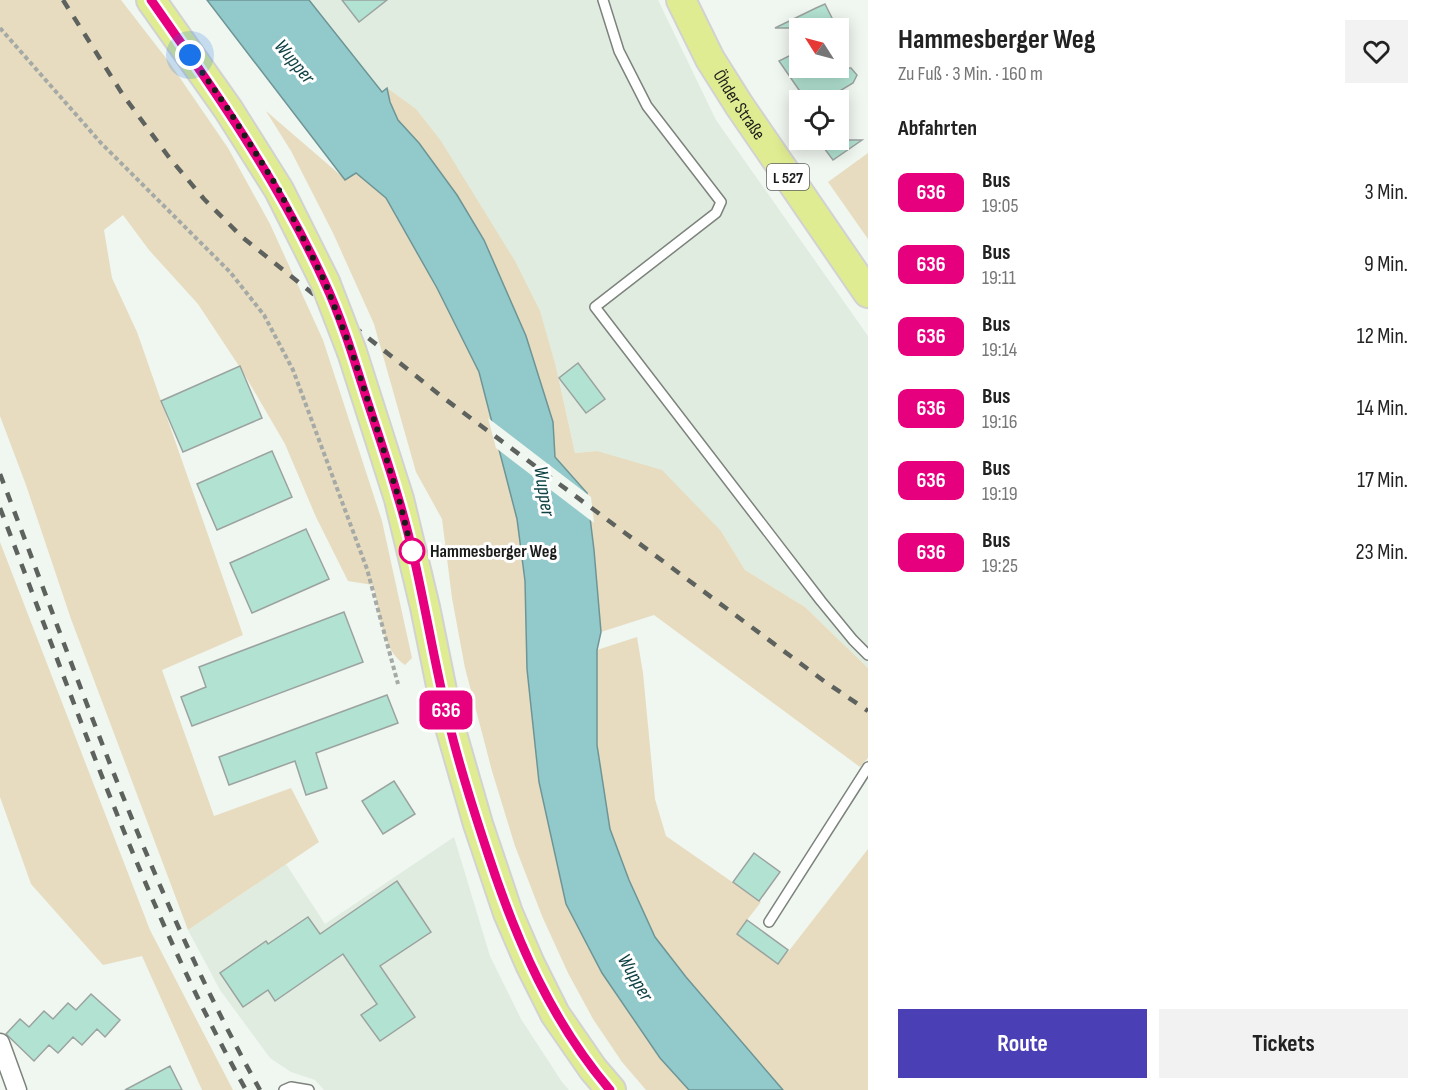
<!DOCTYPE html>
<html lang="de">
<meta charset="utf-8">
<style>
:root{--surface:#fff;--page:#f2f2f2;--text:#222;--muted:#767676;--accent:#4b3fb6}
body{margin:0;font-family:"Sofia Sans Condensed",sans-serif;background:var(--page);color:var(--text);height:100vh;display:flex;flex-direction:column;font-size:22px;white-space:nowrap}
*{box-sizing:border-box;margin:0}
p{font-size:20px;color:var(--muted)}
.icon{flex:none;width:33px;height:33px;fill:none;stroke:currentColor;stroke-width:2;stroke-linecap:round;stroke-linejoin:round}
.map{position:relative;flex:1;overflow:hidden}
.details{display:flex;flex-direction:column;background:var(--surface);width:570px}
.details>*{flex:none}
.badge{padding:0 12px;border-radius:9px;font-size:21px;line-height:39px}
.needle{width:39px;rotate:306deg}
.tools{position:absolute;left:789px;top:18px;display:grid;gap:12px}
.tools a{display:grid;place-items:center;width:60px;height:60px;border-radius:0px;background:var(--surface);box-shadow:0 3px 15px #0003;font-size:30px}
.you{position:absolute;width:30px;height:30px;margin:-15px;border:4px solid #fff;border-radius:50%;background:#1a73e8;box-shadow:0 0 0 9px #1a73e833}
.map>.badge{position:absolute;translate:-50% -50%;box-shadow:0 0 0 3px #fff}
h2{padding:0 30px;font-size:22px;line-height:54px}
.round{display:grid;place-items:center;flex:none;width:63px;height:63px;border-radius:0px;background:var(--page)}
.head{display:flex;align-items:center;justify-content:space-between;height:102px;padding:0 30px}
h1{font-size:28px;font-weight:700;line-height:45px}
.primary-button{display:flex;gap:12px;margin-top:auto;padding:12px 30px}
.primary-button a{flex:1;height:69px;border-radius:0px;background:var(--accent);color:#fff;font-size:24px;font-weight:700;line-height:69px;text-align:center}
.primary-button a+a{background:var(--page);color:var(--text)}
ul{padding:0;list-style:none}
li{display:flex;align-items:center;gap:18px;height:72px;padding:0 30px}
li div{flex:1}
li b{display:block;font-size:22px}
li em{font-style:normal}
li .badge{min-width:66px;font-weight:700;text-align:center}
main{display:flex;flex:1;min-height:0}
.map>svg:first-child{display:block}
.built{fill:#e1ece0}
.green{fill:#e7dcbf}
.water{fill:#92c9cb;stroke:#6e9596;stroke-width:1.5}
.pier{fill:#f0f6f0}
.building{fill:#b2e3d2;stroke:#9ba3a0;stroke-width:1.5}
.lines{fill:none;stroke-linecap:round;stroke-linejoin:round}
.service-casing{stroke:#7c827c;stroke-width:12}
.minor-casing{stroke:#7c827c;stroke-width:21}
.primary-casing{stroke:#d1d2d1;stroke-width:32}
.path{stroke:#a6aaa6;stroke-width:4;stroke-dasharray:4.5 3;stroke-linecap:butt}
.service{stroke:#fff;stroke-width:9}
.minor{stroke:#fff;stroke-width:18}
.primary{stroke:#e0ec91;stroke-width:28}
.rail{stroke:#5e625e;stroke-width:4.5;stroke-dasharray:10 10;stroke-linecap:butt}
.primary-bridge-casing{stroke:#d1d2d1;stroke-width:32;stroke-linecap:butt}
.primary-bridge{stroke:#e0ec91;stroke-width:28}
.line-casing{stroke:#fff;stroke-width:14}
.line{stroke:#e6007e;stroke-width:9}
.walk{stroke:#1a1c1a;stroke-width:6;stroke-dasharray:0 10.8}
.stop-dot{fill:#fff;stroke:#e6007e;stroke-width:3}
.labels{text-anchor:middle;stroke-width:6;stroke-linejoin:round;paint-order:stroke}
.shield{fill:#fff;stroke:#5f605f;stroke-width:1.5}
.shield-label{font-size:16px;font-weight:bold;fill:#1a1c1a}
.street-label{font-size:18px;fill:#1a1c1a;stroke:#fff}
.stop-label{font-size:18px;font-weight:bold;fill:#1a1c1a;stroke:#fff;text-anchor:start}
.water-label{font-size:20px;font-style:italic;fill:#0f4244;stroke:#fff}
</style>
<main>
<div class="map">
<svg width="868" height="1090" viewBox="0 0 868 1090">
<rect width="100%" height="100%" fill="#f0f6f0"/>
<path class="built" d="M 309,0 L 658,0 L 716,120 L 868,336 L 868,668 L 805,607 L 745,570 L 721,531 L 597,451 L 575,453 L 556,367 L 382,93 Z
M 454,837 L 490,956 L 521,1019 L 562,1082 L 569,1090 L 324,1090 L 315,1080 L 291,1072 L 270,1058 L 220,990 L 188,930 L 286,864 L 325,924 Z"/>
<path class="green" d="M 0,0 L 121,0 L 169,62 L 228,148 L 270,224 L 323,340 L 382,521 L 412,658 L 405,665 C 381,649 380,611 373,585 L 348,581 L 316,517 L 285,444 L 243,372 L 198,304 L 149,250 L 123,215 L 104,230 L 112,278 L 137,332 L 243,635 L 162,670 L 214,816 L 291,788 L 319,842 L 188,930 L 71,619 L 26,485 L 0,416 Z
M 387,88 L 416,109 L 441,141 L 515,261 L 540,311 L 556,367 L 575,453 L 597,451 L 662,470 L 721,531 L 745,570 L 805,607 L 868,668 L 868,758 L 860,767 L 654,615 L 601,632 L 594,550 L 587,493 L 554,457 L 553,422 L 484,240 L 457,195 L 419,143 L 398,120 L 390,102 Z
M 266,111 L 345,179 L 356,172 L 386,198 L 437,288 L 479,372 L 517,519 L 525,581 L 527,669 L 566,904 L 602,973 L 660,1058 L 689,1090 L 646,1090 L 622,1062 L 593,1019 L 568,973 L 542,916 L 515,846 L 492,771 L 465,668 L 452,598 L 442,519 L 416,472 L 374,324 L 333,233 L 291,151 Z
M 868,153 L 868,239 L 828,182 Z
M 0,542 L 150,930 L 233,1090 L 202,1090 L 142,956 L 103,965 L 31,884 L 0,797 Z
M 637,637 L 643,673 L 655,799 L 666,836 L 761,902 L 747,920 L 788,952 L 868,849 L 868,1090 L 783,1090 L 686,977 L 655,937 L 629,880 L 610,829 L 597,745 L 597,650 Z"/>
<path class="water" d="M 207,0 L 309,0 L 382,92 L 387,88 L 390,102 L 398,120 L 419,143 L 457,195 L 484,240 L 526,336 L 553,422 L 555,457 L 587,493 L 594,550 L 601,632 L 597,650 L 597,745 L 610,829 L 629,880 L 655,937 L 686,977 L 783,1090 L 689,1090 L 660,1058 L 602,973 L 566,904 L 539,782 L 527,669 L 525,581 L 517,519 L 479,372 L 437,288 L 386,198 L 356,173 L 345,180 Z"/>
<path class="pier" d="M 488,418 L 591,497 L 594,523 L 496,448 Z"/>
<path class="building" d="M 342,0 L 387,0 L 359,22 Z
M 825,4 L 837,28 L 775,28 L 816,8 Z
M 797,52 L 800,57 L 800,68 L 851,68 L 857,75 L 853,83 L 825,100 L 806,100 L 779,61 Z
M 818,140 L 862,140 L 833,160 Z
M 578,363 L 605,399 L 586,413 L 559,378 Z
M 240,366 L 262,418 L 183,452 L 161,401 Z
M 272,451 L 292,497 L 217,530 L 197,484 Z
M 306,529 L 329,579 L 252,613 L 230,563 Z
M 344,612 L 363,662 L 192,726 L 181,697 L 206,687 L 199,667 Z
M 387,695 L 398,723 L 316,753 L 327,788 L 306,795 L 295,761 L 229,785 L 219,757 Z
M 394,781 L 415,814 L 383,834 L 362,801 Z
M 754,853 L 780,872 L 759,901 L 733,882 Z
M 397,881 L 431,932 L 380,966 L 415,1017 L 380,1041 L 361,1015 L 377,1004 L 343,954 L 275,1001 L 268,990 L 243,1007 L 220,973 L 266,941 L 268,944 L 308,917 L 320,934 Z
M 747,920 L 788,950 L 778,964 L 737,934 Z
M 91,994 L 120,1020 L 105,1037 L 97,1029 L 82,1045 L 73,1037 L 58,1053 L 49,1045 L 34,1061 L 6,1034 L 20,1019 L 29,1027 L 44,1011 L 53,1019 L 68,1003 L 76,1010 Z
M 170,1066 L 182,1090 L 125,1090 Z"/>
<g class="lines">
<defs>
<path id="service" d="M 603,0 L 619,51 L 647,106 L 721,202 L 716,213 L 595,307 L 821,601 L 853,640 L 868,655
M 769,922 L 868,767
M 284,1090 L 291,1087 L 309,1090"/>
<path id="minor" d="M 0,1043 L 17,1090"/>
<g id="primary">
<path d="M 151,0 L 228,109 L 279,190 L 325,282"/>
<path id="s1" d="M 681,0 L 710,59 L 739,105 L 868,293"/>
<path d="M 352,352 L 399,499 L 425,607 L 448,720 L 478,824 L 508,913 L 530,964 L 555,1014 L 593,1069 L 611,1090"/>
</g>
</defs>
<use href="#service" class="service-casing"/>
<use href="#minor" class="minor-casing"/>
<use href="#primary" class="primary-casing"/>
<path class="path" d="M 0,28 L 101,143 L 230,272 L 264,315 L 293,370 L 367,569 L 398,684"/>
<use href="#service" class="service"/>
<use href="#minor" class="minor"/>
<use href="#primary" class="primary"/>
<path class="rail" d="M 63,0 L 123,95 L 168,156 L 204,199 L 242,237 L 441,396 L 824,681 L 868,711
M 0,474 C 80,682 151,895 260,1090
M 0,508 C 76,705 143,906 246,1090"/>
<defs>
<path id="primary-bridge" d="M 325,282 L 352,352"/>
</defs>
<use href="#primary-bridge" class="primary-bridge-casing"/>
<use href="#primary-bridge" class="primary-bridge"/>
</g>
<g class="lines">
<defs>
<path id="line" d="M 151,0 C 215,91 277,179 324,281 C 341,317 353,356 365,394 C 376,428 388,462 398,497 C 420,569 430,645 448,719 C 459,766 474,812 489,857 C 517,942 552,1022 610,1090"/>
</defs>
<use href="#line" class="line-casing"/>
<use href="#line" class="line"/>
<path class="walk" d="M 190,55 L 228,109 L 279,190 L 325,282 L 352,352 L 378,432 L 399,499 L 412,551"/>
</g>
<circle class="stop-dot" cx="412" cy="551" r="12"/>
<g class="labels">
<rect class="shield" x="767" y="164" width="42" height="26" rx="4.5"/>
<g class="shield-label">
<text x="788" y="183">L 527</text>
</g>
<g class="street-label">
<text dy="6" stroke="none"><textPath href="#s1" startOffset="120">Öhder Straße</textPath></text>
</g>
<g class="stop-label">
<text x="430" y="557">Hammesberger Weg</text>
</g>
<g class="water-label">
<text transform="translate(295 61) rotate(50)" y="7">Wupper</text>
<text transform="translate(545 491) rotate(81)" y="7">Wupper</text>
<text transform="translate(636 977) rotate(60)" y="7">Wupper</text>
</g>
</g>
</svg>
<div class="tools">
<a><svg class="needle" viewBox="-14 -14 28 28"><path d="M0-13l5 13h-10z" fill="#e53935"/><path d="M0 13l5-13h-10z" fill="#767676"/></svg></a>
<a><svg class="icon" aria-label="locate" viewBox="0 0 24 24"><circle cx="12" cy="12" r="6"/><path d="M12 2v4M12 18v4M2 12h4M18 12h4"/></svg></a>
</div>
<div class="you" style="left:190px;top:55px"></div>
<b class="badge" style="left:446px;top:710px;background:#e6007e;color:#fff">636</b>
</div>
<section class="details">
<div class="head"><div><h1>Hammesberger Weg</h1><p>Zu Fuß · 3 Min. · 160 m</p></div><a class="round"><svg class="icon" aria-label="heart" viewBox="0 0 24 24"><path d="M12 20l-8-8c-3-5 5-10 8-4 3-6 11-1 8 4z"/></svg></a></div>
<h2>Abfahrten</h2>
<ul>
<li><span class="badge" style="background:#e6007e;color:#fff">636</span><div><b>Bus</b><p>19:05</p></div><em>3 Min.</em></li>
<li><span class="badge" style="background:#e6007e;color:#fff">636</span><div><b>Bus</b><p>19:11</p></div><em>9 Min.</em></li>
<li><span class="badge" style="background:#e6007e;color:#fff">636</span><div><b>Bus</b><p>19:14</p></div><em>12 Min.</em></li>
<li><span class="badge" style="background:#e6007e;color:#fff">636</span><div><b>Bus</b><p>19:16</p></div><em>14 Min.</em></li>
<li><span class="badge" style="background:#e6007e;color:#fff">636</span><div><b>Bus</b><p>19:19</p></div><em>17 Min.</em></li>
<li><span class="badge" style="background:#e6007e;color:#fff">636</span><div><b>Bus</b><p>19:25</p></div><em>23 Min.</em></li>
</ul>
<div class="primary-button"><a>Route</a><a>Tickets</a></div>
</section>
</main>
